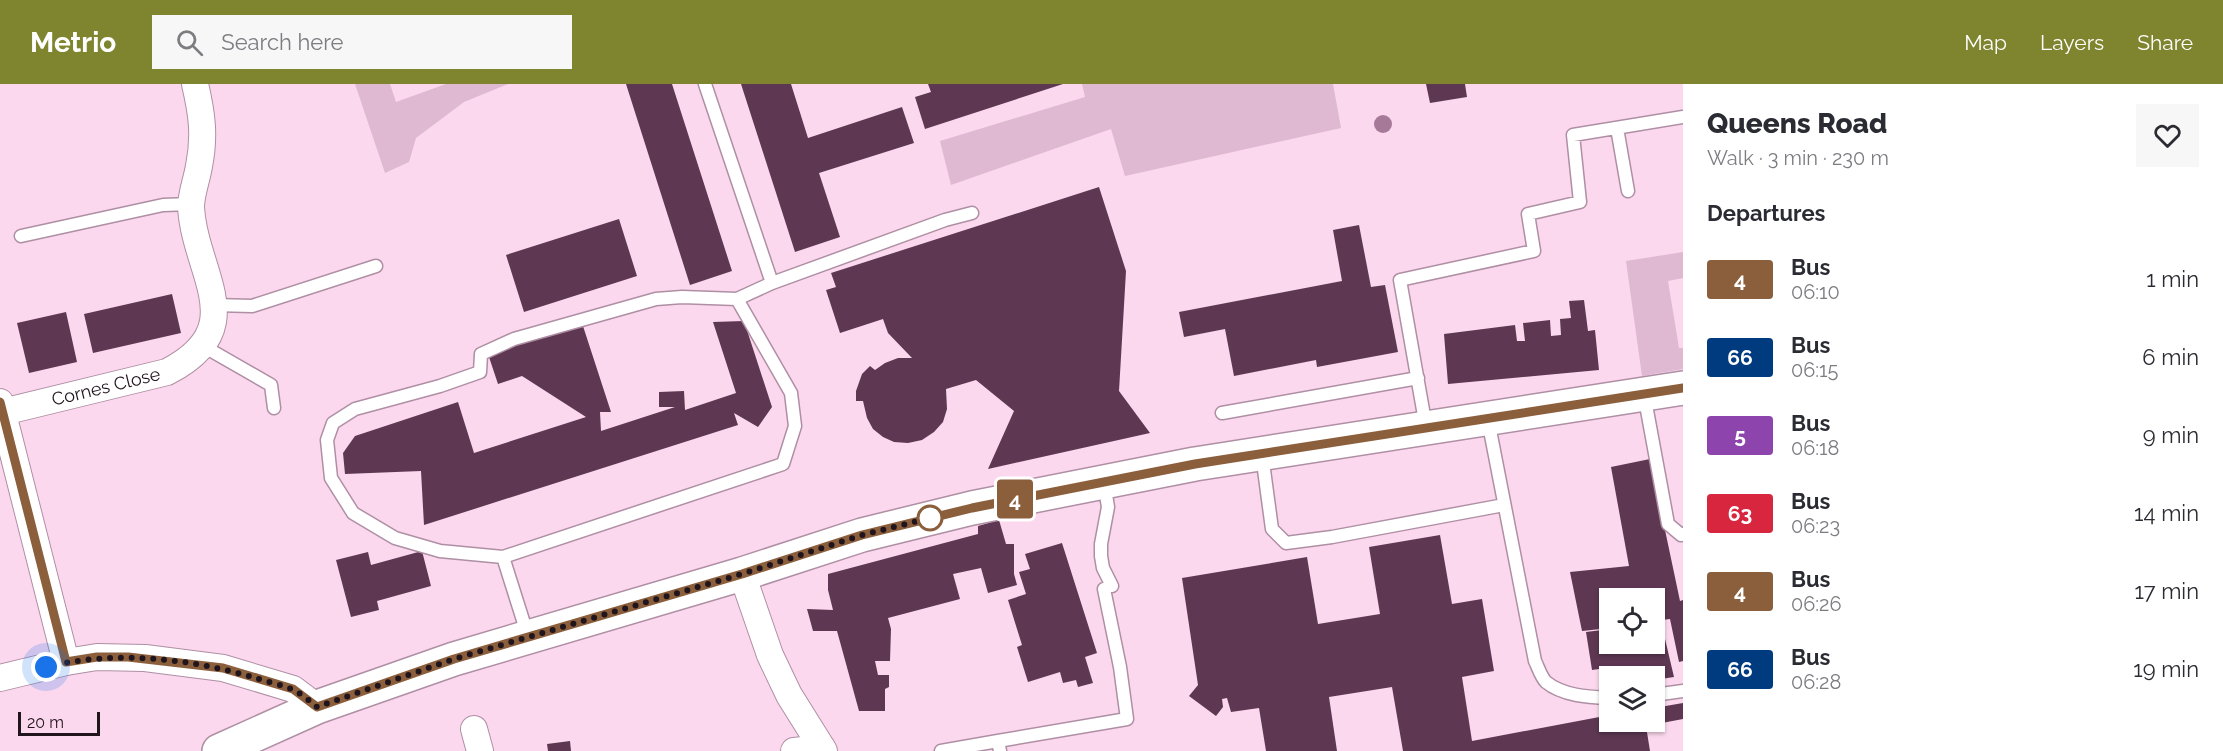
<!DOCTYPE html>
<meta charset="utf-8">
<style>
:root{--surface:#fff;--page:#f7f7f7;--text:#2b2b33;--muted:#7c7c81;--accent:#7f842e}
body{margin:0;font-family:Raleway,sans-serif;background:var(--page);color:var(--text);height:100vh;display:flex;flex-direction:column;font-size:22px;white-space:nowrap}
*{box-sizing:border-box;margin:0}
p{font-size:20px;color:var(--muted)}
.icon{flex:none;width:33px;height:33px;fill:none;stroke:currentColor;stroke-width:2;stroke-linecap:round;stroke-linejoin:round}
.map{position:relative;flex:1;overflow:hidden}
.side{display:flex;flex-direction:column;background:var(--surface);width:540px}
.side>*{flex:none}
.badge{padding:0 12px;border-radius:4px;font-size:21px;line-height:39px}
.controls{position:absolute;left:1599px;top:504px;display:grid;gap:12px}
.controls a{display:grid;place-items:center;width:66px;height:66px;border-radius:0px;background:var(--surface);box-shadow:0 2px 4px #0004;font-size:30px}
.scale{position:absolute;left:18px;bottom:15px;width:82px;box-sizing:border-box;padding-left:6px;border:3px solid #21151d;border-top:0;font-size:16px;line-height:21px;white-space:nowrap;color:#21151d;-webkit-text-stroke:4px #fbd8ee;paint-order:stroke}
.you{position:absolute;width:30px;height:30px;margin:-15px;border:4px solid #fff;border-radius:50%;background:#1a73e8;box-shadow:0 0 0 9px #1a73e833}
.map>.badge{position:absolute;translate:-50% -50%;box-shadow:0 0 0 3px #fff}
h2{padding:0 24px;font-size:22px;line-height:54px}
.round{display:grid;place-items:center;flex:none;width:63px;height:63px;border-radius:0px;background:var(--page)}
.head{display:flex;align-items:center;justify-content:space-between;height:102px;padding:0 24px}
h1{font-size:28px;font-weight:800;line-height:45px}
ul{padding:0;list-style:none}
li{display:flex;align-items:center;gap:18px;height:78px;padding:0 24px}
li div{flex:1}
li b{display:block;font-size:22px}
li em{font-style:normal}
li .badge{min-width:66px;font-weight:700;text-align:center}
header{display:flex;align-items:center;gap:36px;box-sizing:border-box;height:84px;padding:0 30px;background:var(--accent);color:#fff}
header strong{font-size:28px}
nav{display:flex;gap:33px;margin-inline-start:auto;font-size:21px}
.search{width:420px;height:54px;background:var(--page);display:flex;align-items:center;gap:15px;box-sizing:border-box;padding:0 21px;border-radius:0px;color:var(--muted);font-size:22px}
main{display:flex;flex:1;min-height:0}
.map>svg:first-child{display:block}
.green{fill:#dfb8d1}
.building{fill:#5e3752}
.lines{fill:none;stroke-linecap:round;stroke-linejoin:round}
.lane-casing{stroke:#af8fa4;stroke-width:15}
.street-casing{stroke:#af8fa4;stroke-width:28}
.secondary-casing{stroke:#af8fa4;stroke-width:36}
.lane{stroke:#fff;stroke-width:12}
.street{stroke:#fff;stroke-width:26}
.secondary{stroke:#fff;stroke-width:33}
.tree{fill:#a77999}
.line-casing{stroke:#fff;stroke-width:14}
.line{stroke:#8b5e3c;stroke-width:9}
.walk{stroke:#21151d;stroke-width:6;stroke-dasharray:0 10.8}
.stop-dot{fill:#fff;stroke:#8b5e3c;stroke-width:3}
.labels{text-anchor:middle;stroke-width:6;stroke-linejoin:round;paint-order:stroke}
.street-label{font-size:18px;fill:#21151d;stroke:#fbd8ee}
</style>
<header>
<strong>Metrio</strong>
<div class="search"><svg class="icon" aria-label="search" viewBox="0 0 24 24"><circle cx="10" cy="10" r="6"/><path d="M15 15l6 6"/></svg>Search here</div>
<nav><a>Map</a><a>Layers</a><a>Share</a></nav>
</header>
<main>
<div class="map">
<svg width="1683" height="667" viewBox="0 0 1683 667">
<rect width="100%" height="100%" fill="#fbd8ee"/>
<path class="green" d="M 355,0 L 390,0 L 396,18 L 446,0 L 508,0 L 464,18 L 416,54 L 409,78 L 385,89 Z
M 1082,0 L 1333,0 L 1341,44 L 1125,92 L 1111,45 L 951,101 L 940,57 L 1085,13 Z
M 1683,168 L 1683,194 L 1668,197 L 1679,264 L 1683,264 L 1683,285 L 1642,292 L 1626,177 Z"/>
<path class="building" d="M 626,0 L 672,0 L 732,187 L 690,201 Z
M 741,0 L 791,0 L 808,54 L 902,23 L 914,59 L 819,89 L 840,153 L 795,168 Z
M 928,0 L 1063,0 L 925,45 L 915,13 L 931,8 Z
M 1426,0 L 1465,0 L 1467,13 L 1430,19 Z
M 1099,103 L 1126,187 L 1119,307 L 1150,349 L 988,385 L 1014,327 L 976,296 L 946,305 L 947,325 L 943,338 L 934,348 L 922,356 L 908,359 L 894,358 L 883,353 L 873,345 L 867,334 L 863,317 L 856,317 L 856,307 L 862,290 L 870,282 L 875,286 L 885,279 L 898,274 L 912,274 L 888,249 L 883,235 L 840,249 L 826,206 L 836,203 L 831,189 Z
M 619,135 L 637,192 L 524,228 L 506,171 Z
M 1359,141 L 1371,203 L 1385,201 L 1398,268 L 1317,283 L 1316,276 L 1234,292 L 1225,245 L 1184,253 L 1179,228 L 1342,197 L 1333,146 Z
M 172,210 L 181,249 L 93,269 L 84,230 Z
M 1584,216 L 1588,247 L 1595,246 L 1599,286 L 1448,300 L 1444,250 L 1515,241 L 1517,257 L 1525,257 L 1523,239 L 1550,236 L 1551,252 L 1561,251 L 1560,235 L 1571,234 L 1569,217 Z
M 66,228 L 77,278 L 29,289 L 17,239 Z
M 744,237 L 772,323 L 758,343 L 734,329 L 738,341 L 424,441 L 421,387 L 345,390 L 343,369 L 355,352 L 458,318 L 474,369 L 586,333 L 522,292 L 498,300 L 488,270 L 582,239 L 611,328 L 600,328 L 601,347 L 675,323 L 659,323 L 659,308 L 684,307 L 685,326 L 736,309 L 713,238 Z
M 1650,375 L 1680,517 L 1683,516 L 1683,577 L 1679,578 L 1670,535 L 1654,537 L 1654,514 L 1610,514 L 1610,544 L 1582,547 L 1570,488 L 1629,482 L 1611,383 Z
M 999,436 L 1006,460 L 1014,460 L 1014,490 L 1017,501 L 988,509 L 981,484 L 953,490 L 960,515 L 888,534 L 891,545 L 890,577 L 875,577 L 878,591 L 889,591 L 889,603 L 885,605 L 885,627 L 859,627 L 837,547 L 813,547 L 807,525 L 833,526 L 828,506 L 828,490 L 978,450 L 978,442 Z
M 1440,451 L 1452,520 L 1482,515 L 1494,587 L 1462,593 L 1472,657 L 1610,631 L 1610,638 L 1654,638 L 1654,624 L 1683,619 L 1683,635 L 1646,642 L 1650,667 L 1403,667 L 1392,603 L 1329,613 L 1337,667 L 1266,667 L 1259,624 L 1231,628 L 1227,614 L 1222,615 L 1223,623 L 1216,632 L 1189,612 L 1198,601 L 1182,494 L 1307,473 L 1318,540 L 1380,530 L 1369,463 Z
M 1062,459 L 1097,569 L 1085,573 L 1093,599 L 1078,603 L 1076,596 L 1063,599 L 1060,588 L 1028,598 L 1017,563 L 1022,561 L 1008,516 L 1026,510 L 1019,488 L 1030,485 L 1025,470 Z
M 422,467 L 431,502 L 377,517 L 379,526 L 351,533 L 336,476 L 368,468 L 371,481 Z
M 1661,538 L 1674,593 L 1654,596 L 1654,592 L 1623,592 L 1621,582 L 1592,586 L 1586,548 L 1610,545 L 1610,560 L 1654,560 L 1654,539 Z
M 570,657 L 571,667 L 548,667 L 547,660 Z"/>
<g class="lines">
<defs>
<path id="lane" d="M 705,0 L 772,199
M 1617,44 L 1628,107
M 21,152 L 163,121 L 191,120
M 682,213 L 737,215 L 791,309 L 795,342 L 783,380 L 503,473 L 440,467 L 395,454 L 353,429 L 331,394 L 327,356 L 333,339 L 355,325 L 440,302 L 480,288 L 481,270 L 514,255 L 656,215 Z
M 737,215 L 772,199 L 945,136 L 972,129
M 214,221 L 252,222 L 376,182
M 203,262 L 271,301 L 274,324
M 1644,310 L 1668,440 L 1681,451 L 1683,450
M 1222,329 L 1418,294
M 1488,336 L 1535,577 C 1538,583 1541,593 1546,598 C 1563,612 1589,613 1610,614
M 1426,343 L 1400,196 L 1534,167 L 1528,130 L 1580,118 L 1573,51 L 1683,33
M 1262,371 L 1272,445 L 1286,459 L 1332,453 L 1504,421
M 1104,399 L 1108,423 L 1101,460 L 1101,472 L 1103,484 L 1112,502
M 503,473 L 528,552
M 1654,611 L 1683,607
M 998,657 L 1127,635 L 1120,583 L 1104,505
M 941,667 L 998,657 L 1000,667"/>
<g id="street">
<path d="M 0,318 L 66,578"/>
<path id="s1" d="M 3,328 L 167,288 C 253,244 195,191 191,123 C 191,110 197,95 199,82 C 205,52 202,30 195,0"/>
<path d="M 742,490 L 770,571 L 789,611 L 824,667"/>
<path d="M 0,594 L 66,578 L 97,573 L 145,574 L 223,584 L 293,605 L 317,623"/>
<path d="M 474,645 L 480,667"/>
<path d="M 794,667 L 822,664"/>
</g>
<path id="secondary" d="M 219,667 L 317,623 L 454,575 L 742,490 L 862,451 L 972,424 L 1195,380 L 1683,304"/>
</defs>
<use href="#lane" class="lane-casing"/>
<use href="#street" class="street-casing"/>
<use href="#secondary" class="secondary-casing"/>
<use href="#lane" class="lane"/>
<use href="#street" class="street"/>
<use href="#secondary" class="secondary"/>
</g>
<circle class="tree" cx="1383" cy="40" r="9"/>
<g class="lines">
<defs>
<path id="line" d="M 0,318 L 66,578 L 97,573 L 128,573 L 223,584 L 293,605 L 317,623 L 454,575 L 742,490 L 862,451 L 972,424 L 1195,380 L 1683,304"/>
</defs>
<use href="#line" class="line-casing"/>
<use href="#line" class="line"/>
<path class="walk" d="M 46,583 C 114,566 188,574 256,594 C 267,598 280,600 291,605 C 300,608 309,617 317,623 L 454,575 L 742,490 L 862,451 L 930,434"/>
</g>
<circle class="stop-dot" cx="930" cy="434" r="12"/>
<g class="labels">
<g class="street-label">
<text dy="6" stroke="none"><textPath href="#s1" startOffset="106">Cornes Close</textPath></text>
</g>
</g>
</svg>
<div class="controls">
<a><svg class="icon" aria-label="locate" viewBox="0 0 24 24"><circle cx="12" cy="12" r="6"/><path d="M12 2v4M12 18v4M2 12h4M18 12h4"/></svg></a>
<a><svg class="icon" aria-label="layers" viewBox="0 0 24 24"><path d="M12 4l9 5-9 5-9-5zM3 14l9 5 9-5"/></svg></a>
</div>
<div class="scale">20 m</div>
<div class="you" style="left:46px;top:583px"></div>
<b class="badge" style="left:1015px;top:415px;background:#8b5e3c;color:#fff">4</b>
</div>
<section class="side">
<div class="head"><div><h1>Queens Road</h1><p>Walk · 3 min · 230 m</p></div><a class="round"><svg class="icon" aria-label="heart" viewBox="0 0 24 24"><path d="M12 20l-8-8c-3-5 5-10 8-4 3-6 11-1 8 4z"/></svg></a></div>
<h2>Departures</h2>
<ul>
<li><span class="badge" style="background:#8b5e3c;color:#fff">4</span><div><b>Bus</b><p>06:10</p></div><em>1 min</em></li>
<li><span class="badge" style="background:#003b80;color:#fff">66</span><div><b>Bus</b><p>06:15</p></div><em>6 min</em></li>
<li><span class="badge" style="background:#8e44ad;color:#fff">5</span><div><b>Bus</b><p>06:18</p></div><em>9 min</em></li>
<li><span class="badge" style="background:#d7263d;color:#fff">63</span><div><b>Bus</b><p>06:23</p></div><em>14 min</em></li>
<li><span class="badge" style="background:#8b5e3c;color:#fff">4</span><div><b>Bus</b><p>06:26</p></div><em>17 min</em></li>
<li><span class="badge" style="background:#003b80;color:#fff">66</span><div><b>Bus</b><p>06:28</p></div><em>19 min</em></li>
</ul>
</section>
</main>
